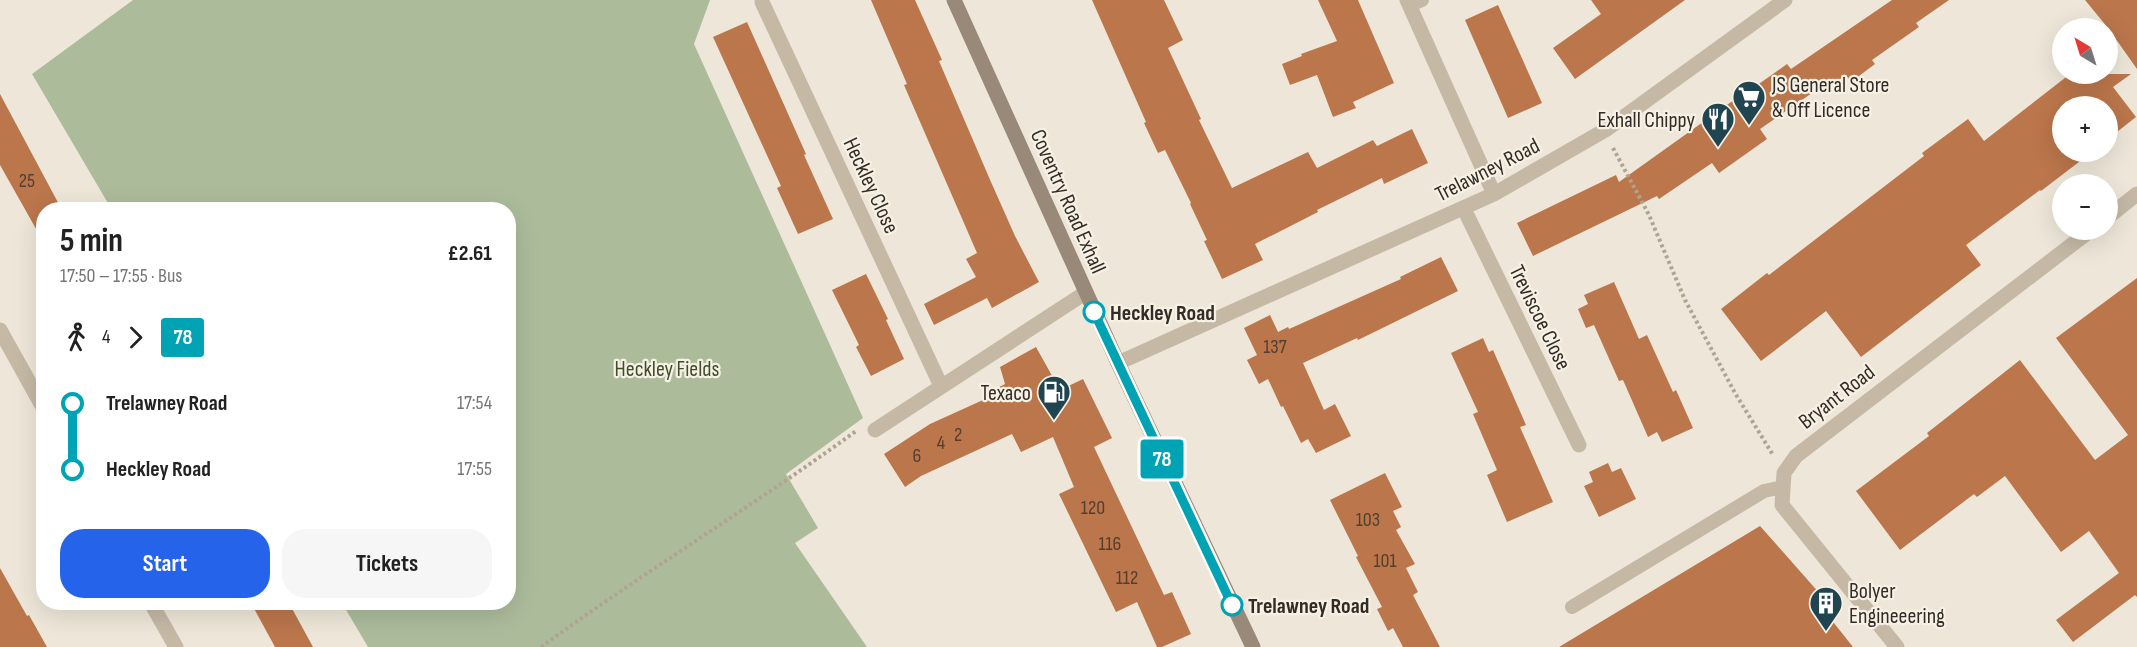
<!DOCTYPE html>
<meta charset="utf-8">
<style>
:root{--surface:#fff;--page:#f6f6f6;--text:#222;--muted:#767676;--accent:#2563eb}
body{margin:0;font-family:"Sofia Sans Condensed",sans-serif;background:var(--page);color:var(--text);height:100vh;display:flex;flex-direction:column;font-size:22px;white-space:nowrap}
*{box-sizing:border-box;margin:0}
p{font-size:20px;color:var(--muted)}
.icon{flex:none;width:33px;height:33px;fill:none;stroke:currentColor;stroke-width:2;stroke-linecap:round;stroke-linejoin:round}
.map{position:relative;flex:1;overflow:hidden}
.side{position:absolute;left:36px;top:202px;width:480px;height:408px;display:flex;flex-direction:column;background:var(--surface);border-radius:24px;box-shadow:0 6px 24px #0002}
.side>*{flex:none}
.badge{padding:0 12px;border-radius:4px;font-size:21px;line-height:39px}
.needle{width:39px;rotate:322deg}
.buttons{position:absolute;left:2052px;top:18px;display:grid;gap:12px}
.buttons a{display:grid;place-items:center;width:66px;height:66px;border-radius:50%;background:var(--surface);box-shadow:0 6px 24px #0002;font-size:30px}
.map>.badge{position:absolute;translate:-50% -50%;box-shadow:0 0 0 3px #fff}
.legs{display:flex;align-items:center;gap:9px;height:66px;padding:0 24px;font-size:20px}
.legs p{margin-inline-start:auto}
.summary{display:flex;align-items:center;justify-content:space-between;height:102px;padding:0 24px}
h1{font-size:33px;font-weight:700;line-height:45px}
.button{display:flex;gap:12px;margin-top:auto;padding:12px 24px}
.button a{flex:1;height:69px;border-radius:24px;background:var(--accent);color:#fff;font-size:24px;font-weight:700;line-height:69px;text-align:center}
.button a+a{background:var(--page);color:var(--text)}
ul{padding:0 24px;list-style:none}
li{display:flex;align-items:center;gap:21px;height:66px;font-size:22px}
li i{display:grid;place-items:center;width:9px;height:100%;margin:0 8px;background:currentColor}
li i::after{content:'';width:15px;height:15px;margin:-8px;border:4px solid;border-radius:50%;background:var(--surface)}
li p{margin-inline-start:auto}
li:first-child i{background:linear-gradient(#0000 50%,currentColor 0)}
li:last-child i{background:linear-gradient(currentColor 50%,#0000 0)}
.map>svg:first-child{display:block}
.green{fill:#acbc9b}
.building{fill:#bb764b}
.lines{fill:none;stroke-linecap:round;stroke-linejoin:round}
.path{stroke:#b1a391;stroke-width:4;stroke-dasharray:3 3;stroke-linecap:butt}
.service{stroke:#c5b9a6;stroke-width:14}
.minor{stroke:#c5b9a6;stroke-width:15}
.secondary{stroke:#988978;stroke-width:15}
.line-1-casing{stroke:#fff;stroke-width:14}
.line-1{stroke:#00a3b4;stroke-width:9}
.stop-1-dot{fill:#fff;stroke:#00a3b4;stroke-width:3}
.labels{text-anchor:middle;stroke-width:4.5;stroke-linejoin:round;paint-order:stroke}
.number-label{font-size:20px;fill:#543e2f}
.poi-label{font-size:22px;fill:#322c26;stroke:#f7f1e5;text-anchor:start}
.street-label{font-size:22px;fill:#322c26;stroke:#f7f1e5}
.stop-label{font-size:22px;font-weight:bold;fill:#322c26;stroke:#f7f1e5;text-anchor:start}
.park-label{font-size:22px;fill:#3d4e2c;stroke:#f7f1e5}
</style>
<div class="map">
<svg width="2137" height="647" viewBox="0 0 2137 647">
<rect width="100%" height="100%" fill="#eee7d9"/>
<path class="green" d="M 133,0 L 710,0 L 694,44 L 863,418 L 786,474 L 818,528 L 795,543 L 867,647 L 368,647 L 342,603 L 508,603 L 508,210 L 112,210 L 32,74 Z"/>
<path class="building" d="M 871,0 L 915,0 L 942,60 L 939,61 L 991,182 L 1015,236 L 1039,282 L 992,308 L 987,298 L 934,325 L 924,304 L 976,277 L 966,259 L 977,253 L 904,85 L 907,84 Z
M 1092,0 L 1164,0 L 1183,40 L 1168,48 L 1201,119 L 1199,120 L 1232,188 L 1308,152 L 1317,168 L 1373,140 L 1377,146 L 1412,129 L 1428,163 L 1384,184 L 1382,178 L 1317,210 L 1318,212 L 1255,244 L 1263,260 L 1222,279 L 1204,241 L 1207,240 L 1190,204 L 1191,203 L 1165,150 L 1158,153 L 1144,123 L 1146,122 Z
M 1318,0 L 1358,0 L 1394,83 L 1353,102 L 1356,108 L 1333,117 L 1317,75 L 1290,85 L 1282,64 L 1302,56 L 1301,54 L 1337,41 Z
M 1591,0 L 1685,0 L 1575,79 L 1553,48 L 1601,14 Z
M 1892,0 L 1949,0 L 1916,23 L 1919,27 L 1872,60 L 1875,64 L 1851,82 L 1846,75 L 1827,88 L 1825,84 L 1760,129 L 1767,139 L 1719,173 L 1712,163 L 1659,199 L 1657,196 L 1533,256 L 1517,223 L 1616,175 L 1619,182 L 1738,97 L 1739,98 L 1787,64 L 1791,69 Z
M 2085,0 L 2137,0 L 2137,69 L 2108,28 Z
M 1498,5 L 1542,103 L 1508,118 L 1465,20 Z
M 747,22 L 806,154 L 804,155 L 833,219 L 798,234 L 777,188 L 781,186 L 713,37 Z
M 2070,74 L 2131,74 L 2113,87 L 2136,117 L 2108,139 L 2108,106 L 2062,106 L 2062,152 L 2092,152 L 2041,191 L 2040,190 L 1966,245 L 1981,265 L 1861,357 L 1826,311 L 1761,361 L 1721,309 L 1767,273 L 1769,275 L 1924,156 L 1922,153 L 1968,119 L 1984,141 Z
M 0,94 L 62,210 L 44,210 L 44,243 L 0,165 Z
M 1441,257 L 1458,291 L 1358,340 L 1357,338 L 1303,363 L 1324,410 L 1335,404 L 1351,436 L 1316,453 L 1308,439 L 1301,443 L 1283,406 L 1281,407 L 1268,379 L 1259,384 L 1247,360 L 1257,355 L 1244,328 L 1270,315 L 1278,332 L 1288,327 L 1289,329 L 1401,279 L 1400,277 Z
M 866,274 L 888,319 L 886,320 L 904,359 L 871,376 L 856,347 L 859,345 L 832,290 Z
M 2137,278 L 2137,597 L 2135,595 L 2073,642 L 2056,620 L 2119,573 L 2089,531 L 2061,552 L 2005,476 L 1977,497 L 1974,494 L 1900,550 L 1856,491 L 1929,436 L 1927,433 L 2020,360 L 2095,460 L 2128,435 L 2056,338 Z
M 1614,282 L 1639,339 L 1647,335 L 1673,392 L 1676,390 L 1693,428 L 1662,442 L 1657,432 L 1648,437 L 1623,380 L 1619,381 L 1594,325 L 1586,328 L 1578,309 L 1588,304 L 1584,295 Z
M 1483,338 L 1489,352 L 1493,350 L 1526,425 L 1520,427 L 1553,502 L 1507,522 L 1487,475 L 1497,470 L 1473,414 L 1478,412 L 1451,353 Z
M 1036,347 L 1060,390 L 1083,379 L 1112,438 L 1094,447 L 1164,595 L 1172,592 L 1191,634 L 1162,647 L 1157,647 L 1137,602 L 1116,612 L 1059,494 L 1074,487 L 1053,437 L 1021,452 L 1012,434 L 921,476 L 905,487 L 884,454 L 930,424 L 994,395 L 992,391 L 1005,384 L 1000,367 Z
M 1608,463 L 1612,472 L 1621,468 L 1636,499 L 1599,517 L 1584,486 L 1593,482 L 1589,472 Z
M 1385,473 L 1402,507 L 1393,511 L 1401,527 L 1396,530 L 1415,564 L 1406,568 L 1418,592 L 1413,595 L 1440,647 L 1403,647 L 1393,628 L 1388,631 L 1377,609 L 1382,607 L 1356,557 L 1358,556 L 1330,500 Z
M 1760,526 L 1821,595 L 1815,599 L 1853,647 L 1559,647 Z
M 0,568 L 27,616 L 29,615 L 47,647 L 0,647 Z
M 251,603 L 289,603 L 313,647 L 275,647 Z"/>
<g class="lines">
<path class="path" d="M 1613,148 L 1649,215 L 1685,300 L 1735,393 L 1773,455
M 541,647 C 644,572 753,506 856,431"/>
<path class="service" d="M 1410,5 L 1422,0
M 1572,607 L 1764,491 L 1783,487"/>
<path class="minor" d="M 1407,0 L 1494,194
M 762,2 L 941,386
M 1464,209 L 1579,445
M 2108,217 L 2137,194
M 0,330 L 44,409
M 1118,363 L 1494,194 L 1607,129 L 1785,0
M 875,430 L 1085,293
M 151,603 L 176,647
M 1897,647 L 1782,505 L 1784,473 L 1796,456 L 2091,230"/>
<path class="secondary" d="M 954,0 L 1118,363 L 1253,647"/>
</g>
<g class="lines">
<defs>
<path id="line-1" d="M 1094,312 L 1232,605"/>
</defs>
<use href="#line-1" class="line-1-casing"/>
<use href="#line-1" class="line-1"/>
</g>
<defs>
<symbol id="supermarket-pin" viewBox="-11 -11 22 30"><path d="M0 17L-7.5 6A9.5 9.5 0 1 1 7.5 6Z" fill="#204550" stroke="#f7f1e5"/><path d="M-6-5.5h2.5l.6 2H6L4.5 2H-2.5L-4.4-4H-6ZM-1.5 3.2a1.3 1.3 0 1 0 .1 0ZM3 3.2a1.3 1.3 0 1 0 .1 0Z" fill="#fff"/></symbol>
<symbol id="restaurant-pin" viewBox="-11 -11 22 30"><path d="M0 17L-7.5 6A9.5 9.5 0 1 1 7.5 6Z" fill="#204550" stroke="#f7f1e5"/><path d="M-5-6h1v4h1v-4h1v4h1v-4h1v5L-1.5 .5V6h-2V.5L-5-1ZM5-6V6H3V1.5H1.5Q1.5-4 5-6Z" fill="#fff"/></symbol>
<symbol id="fuel-pin" viewBox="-11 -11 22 30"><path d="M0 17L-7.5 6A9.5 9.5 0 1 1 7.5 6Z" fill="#204550" stroke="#f7f1e5"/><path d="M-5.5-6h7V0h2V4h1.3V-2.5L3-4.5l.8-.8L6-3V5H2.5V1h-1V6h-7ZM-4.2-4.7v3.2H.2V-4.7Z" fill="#fff"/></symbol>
<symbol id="building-pin" viewBox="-11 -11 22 30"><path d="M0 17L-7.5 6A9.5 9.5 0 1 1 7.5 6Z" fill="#204550" stroke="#f7f1e5"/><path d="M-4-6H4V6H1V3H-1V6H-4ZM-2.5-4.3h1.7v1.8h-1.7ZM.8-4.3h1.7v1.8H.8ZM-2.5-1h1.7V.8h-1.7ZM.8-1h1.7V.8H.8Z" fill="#fff"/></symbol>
</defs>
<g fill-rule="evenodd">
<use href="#supermarket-pin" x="1730" y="78" width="38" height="52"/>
<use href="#restaurant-pin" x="1699" y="100" width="38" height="52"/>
<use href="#fuel-pin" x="1035" y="373" width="38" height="52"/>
<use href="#building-pin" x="1807" y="584" width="38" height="52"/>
</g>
<g class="stop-1-dot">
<circle cx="1094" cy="312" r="10"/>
<circle cx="1232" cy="605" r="10"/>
</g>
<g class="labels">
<g class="number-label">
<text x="27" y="187">25</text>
<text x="1275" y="353">137</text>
<text x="958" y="441">2</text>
<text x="941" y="449">4</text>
<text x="917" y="462">6</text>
<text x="1093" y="514">120</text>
<text x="1368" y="526">103</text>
<text x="1110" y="550">116</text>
<text x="1385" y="567">101</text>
<text x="1127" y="584">112</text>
</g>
<g class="poi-label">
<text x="1772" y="92">JS General Store<tspan x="1772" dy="25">&amp; Off Licence</tspan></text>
<text x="1695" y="127" text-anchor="end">Exhall Chippy</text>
<text x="1031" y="400" text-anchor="end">Texaco</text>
<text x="1849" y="598">Bolyer<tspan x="1849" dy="25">Engineeering</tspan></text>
</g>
<g class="street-label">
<text transform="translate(1487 169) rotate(-27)" y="8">Trelawney Road</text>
<text transform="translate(872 185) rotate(65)" y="8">Heckley Close</text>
<text transform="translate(1069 201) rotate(66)" y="8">Coventry Road Exhall</text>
<text transform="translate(1541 317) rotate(64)" y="8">Treviscoe Close</text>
<text transform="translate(1836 396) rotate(-38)" y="8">Bryant Road</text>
</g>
<g class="stop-label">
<text x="1110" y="320">Heckley Road</text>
<text x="1248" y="613">Trelawney Road</text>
</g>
<g class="park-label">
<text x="667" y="376">Heckley Fields</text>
</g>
</g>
</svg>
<div class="buttons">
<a><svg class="needle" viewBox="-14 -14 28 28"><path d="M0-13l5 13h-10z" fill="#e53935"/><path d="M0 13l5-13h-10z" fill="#767676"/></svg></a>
<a>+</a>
<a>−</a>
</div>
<b class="badge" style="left:1162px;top:459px;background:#00a3b4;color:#fff">78</b>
<section class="side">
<div class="summary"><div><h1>5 min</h1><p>17:50 – 17:55 · Bus</p></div><b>£2.61</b></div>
<div class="legs"><svg class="icon" aria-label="walk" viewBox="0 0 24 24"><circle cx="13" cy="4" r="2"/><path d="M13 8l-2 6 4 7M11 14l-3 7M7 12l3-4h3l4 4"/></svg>4<svg class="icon" aria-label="forward" viewBox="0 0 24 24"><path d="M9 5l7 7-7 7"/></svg><b class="badge" style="background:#00a3b4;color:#fff">78</b></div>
<ul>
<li><i style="color:#00a3b4"></i><b>Trelawney Road</b><p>17:54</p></li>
<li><i style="color:#00a3b4"></i><b>Heckley Road</b><p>17:55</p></li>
</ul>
<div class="button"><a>Start</a><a>Tickets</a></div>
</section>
</div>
